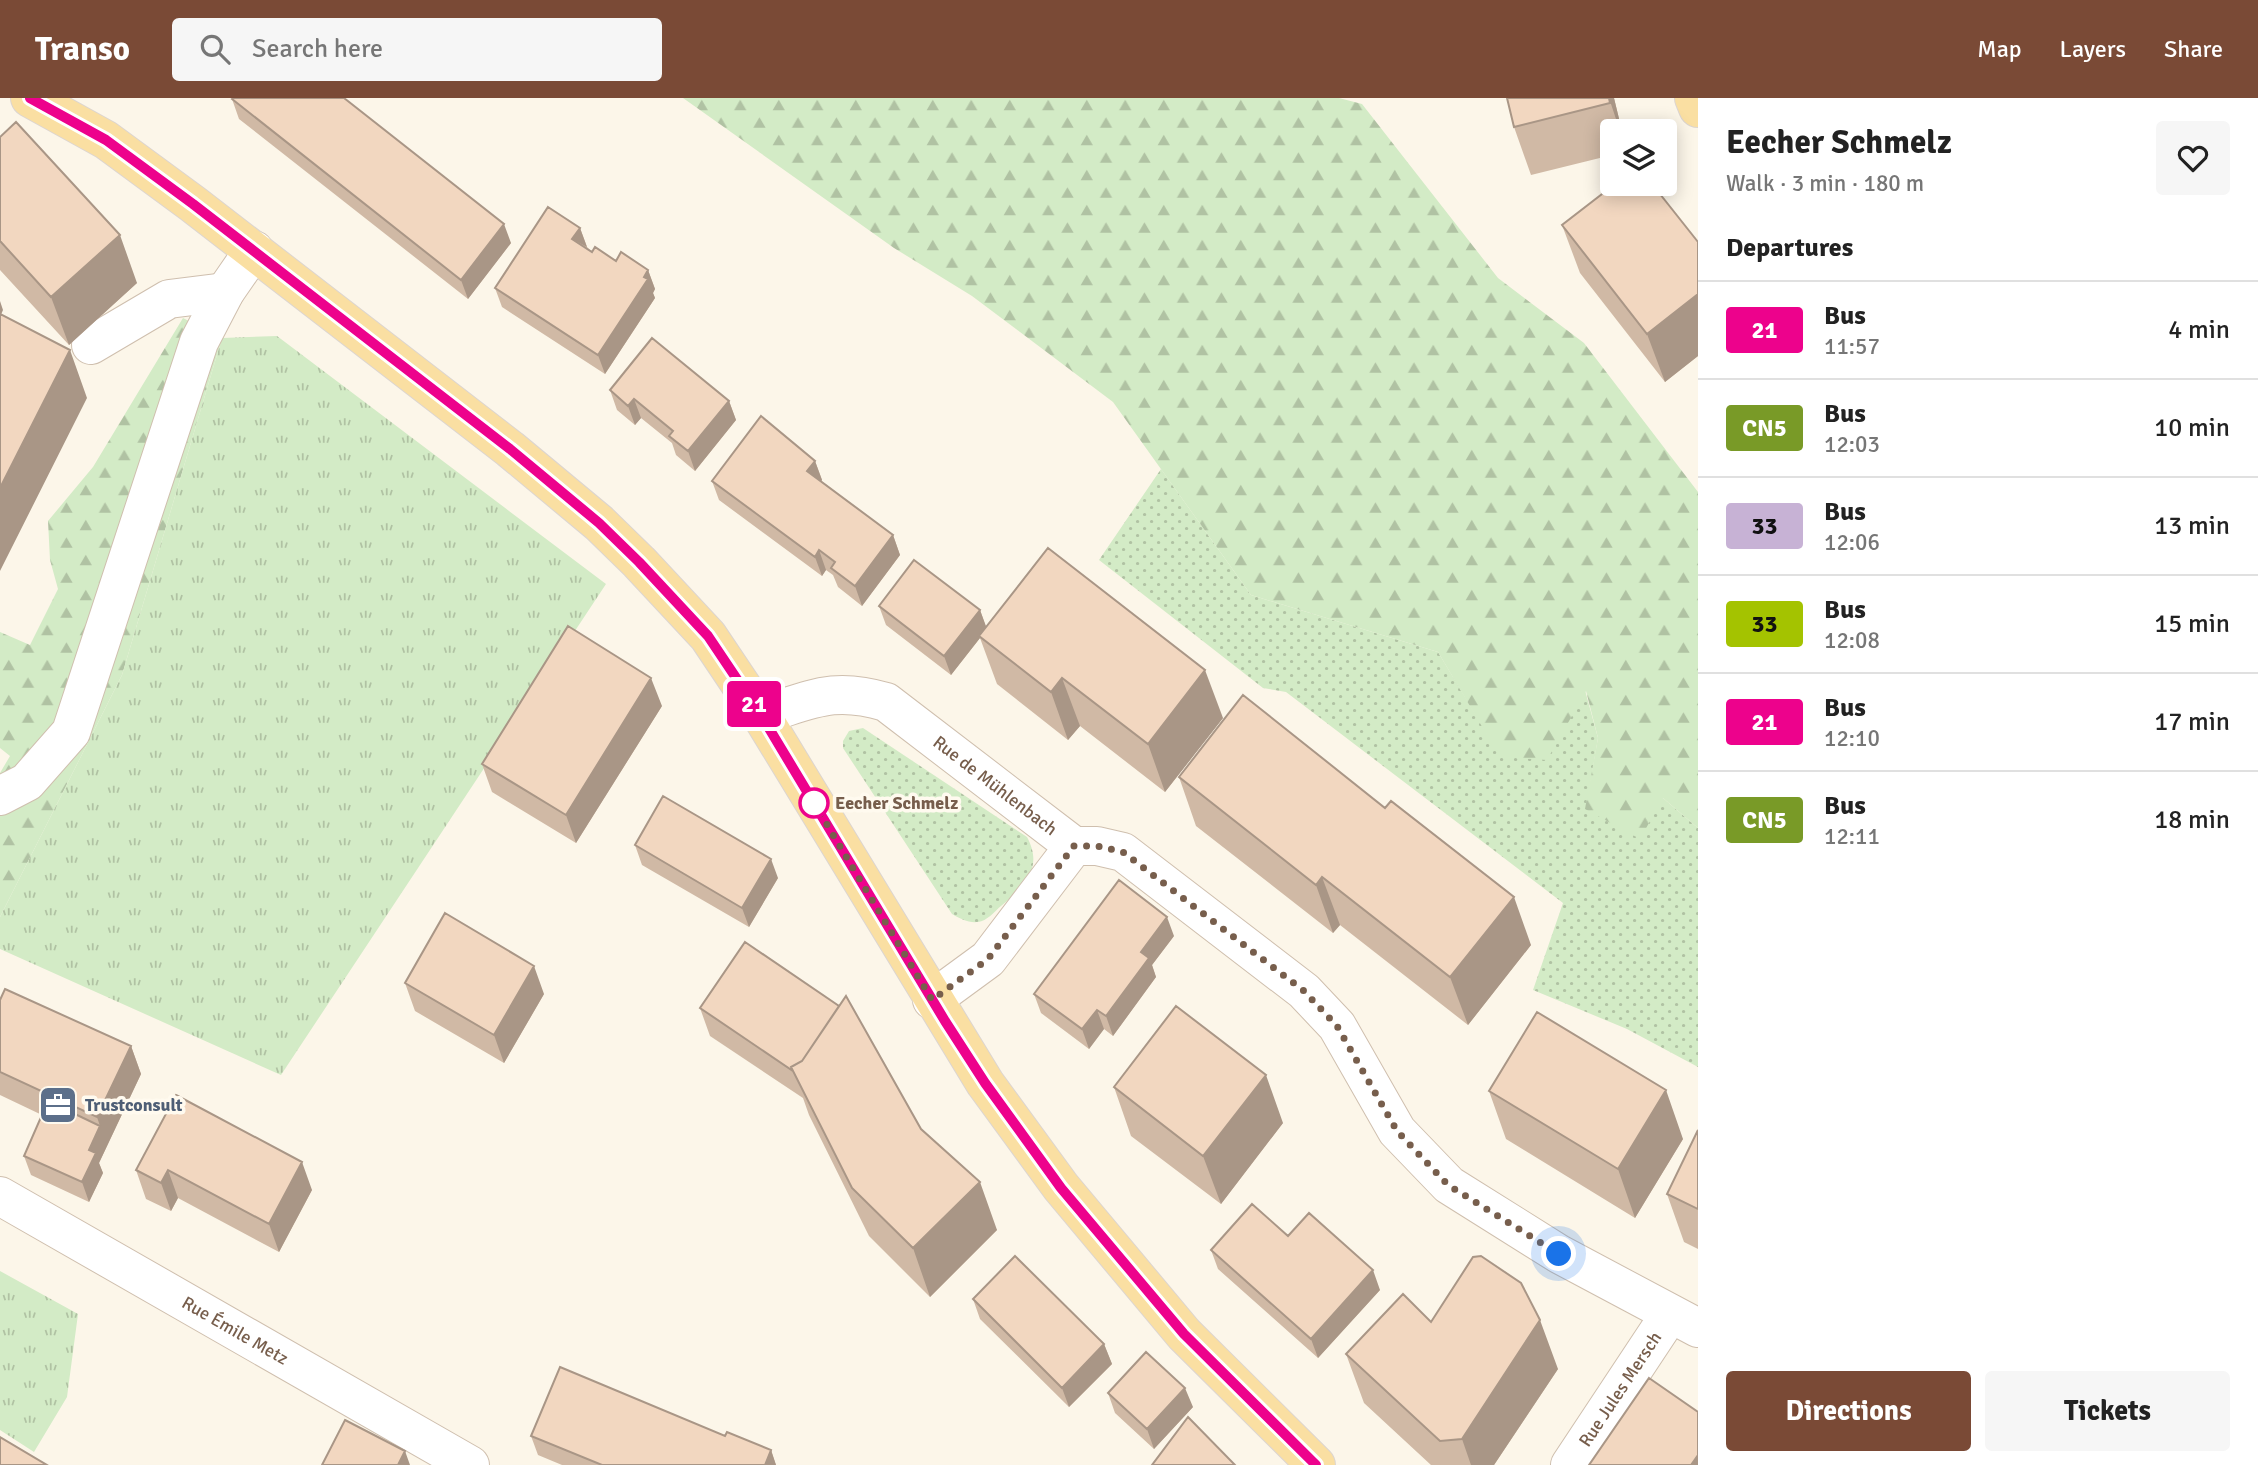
<!DOCTYPE html>
<meta charset="utf-8">
<style>
:root{--surface:#fff;--page:#f6f6f6;--text:#222;--muted:#767676;--line:#e0e0e0;--accent:#7a4a36}
body{margin:0;font-family:Signika,sans-serif;background:var(--page);color:var(--text);height:100vh;display:flex;flex-direction:column;font-size:26px;white-space:nowrap}
*{box-sizing:border-box;margin:0}
p{font-size:23px;color:var(--muted)}
.icon{flex:none;width:38px;height:38px;fill:none;stroke:currentColor;stroke-width:2;stroke-linecap:round;stroke-linejoin:round}
.map{position:relative;flex:1;overflow:hidden}
.sheet{display:flex;flex-direction:column;background:var(--surface);width:560px}
.sheet>*{flex:none}
.badge{padding:0 14px;border-radius:5px;font-size:24px;line-height:46px}
.controls{position:absolute;left:1600px;top:21px;display:grid;gap:14px}
.controls a{display:grid;place-items:center;width:77px;height:77px;border-radius:7px;background:var(--surface);box-shadow:0 4px 18px #0003;font-size:35px}
.you{position:absolute;width:35px;height:35px;margin:-18px;border:5px solid #fff;border-radius:50%;background:#1a73e8;box-shadow:0 0 0 10px #1a73e833}
.map>.badge{position:absolute;translate:-50% -50%;box-shadow:0 0 0 4px #fff}
h2{padding:0 28px;font-size:26px;line-height:63px}
.round{display:grid;place-items:center;flex:none;width:74px;height:74px;border-radius:7px;background:var(--page)}
.headline{display:flex;align-items:center;justify-content:space-between;height:119px;padding:0 28px}
h1{font-size:33px;font-weight:700;line-height:52px}
.button{display:flex;gap:14px;margin-top:auto;padding:14px 28px}
.button a{flex:1;height:80px;border-radius:7px;background:var(--accent);color:#fff;font-size:28px;font-weight:700;line-height:80px;text-align:center}
.button a+a{background:var(--page);color:var(--text)}
ul{padding:0;list-style:none}
li{display:flex;align-items:center;gap:21px;height:98px;padding:0 28px;border-top:2px solid var(--line)}
li div{flex:1}
li b{display:block;font-size:26px}
li em{font-style:normal}
li .badge{min-width:77px;font-weight:700;text-align:center}
header{display:flex;align-items:center;gap:42px;box-sizing:border-box;height:98px;padding:0 35px;background:var(--accent);color:#fff}
header strong{font-size:33px}
nav{display:flex;gap:38px;margin-inline-start:auto;font-size:24px}
.search{width:490px;height:63px;background:var(--page);display:flex;align-items:center;gap:18px;box-sizing:border-box;padding:0 24px;border-radius:7px;color:var(--muted);font-size:26px}
main{display:flex;flex:1;min-height:0}
.map>svg:first-child{display:block}
.grass{fill:url(#grass-dots)}
.forest{fill:url(#forest-firs)}
.park{fill:url(#park-tufts)}
.lines{fill:none;stroke-linecap:round;stroke-linejoin:round}
.minor-casing{stroke:#cfbfae;stroke-width:40}
.major-casing{stroke:#dcd5d0;stroke-width:40}
.minor{stroke:#fff;stroke-width:38}
.major{stroke:#fadfa2;stroke-width:38}
.wall{fill:#d0b9a5}
.shaded-wall{fill:#a99686}
.building{fill:#f2d7c0;stroke:#a99686;stroke-width:2}
.line-casing{stroke:#fff;stroke-width:16}
.line{stroke:#ed028c;stroke-width:10}
.walk{stroke:#775e4c;stroke-width:7;stroke-dasharray:0 12.6}
.stop-dot{fill:#fff;stroke:#ed028c;stroke-width:3.5}
.labels{text-anchor:middle;stroke-width:7;stroke-linejoin:round;paint-order:stroke}
.street-label{font-size:18px;fill:#775e4c;stroke:#fffaef}
.stop-label{font-size:18px;font-weight:bold;fill:#775e4c;stroke:#fffaef;text-anchor:start}
.service-label{font-size:18px;font-weight:bold;fill:#4e5e75;stroke:#fffaef;text-anchor:start}
</style>
<header>
<strong>Transo</strong>
<div class="search"><svg class="icon" aria-label="search" viewBox="0 0 24 24"><circle cx="10" cy="10" r="6"/><path d="M15 15l6 6"/></svg>Search here</div>
<nav><a>Map</a><a>Layers</a><a>Share</a></nav>
</header>
<main>
<div class="map">
<svg width="1698" height="1367" viewBox="0 0 1698 1367">
<defs>
<pattern id="grass-dots" width="8" height="8" patternUnits="userSpaceOnUse" patternTransform="scale(1.75)"><rect width="8" height="8" fill="#d3ebc6"/><path d="M2 2h.1M6 6h.1" fill="none" stroke="#b0c2a3" stroke-width="1.8" stroke-linecap="round"/></pattern>
<pattern id="forest-firs" width="22" height="20" patternUnits="userSpaceOnUse" patternTransform="scale(1.75)"><rect width="22" height="20" fill="#d3ebc6"/><path d="M5 1l3.5 6h-7zM16 11l3.5 6h-7z" fill="#b0c2a3"/></pattern>
<pattern id="park-tufts" width="24" height="20" patternUnits="userSpaceOnUse" patternTransform="scale(1.75)"><rect width="24" height="20" fill="#d3ebc6"/><path d="M3 7l-1-3M5 7V3M7 7l1-3M15 17l-1-3M17 17v-4M19 17l1-3" fill="none" stroke="#b0c2a3"/></pattern>
</defs>
<rect width="100%" height="100%" fill="#fcf6e9"/>
<path class="grass" d="M 1161,371 L 1251,497 L 1438,554 L 1501,659 L 1585,592 L 1598,640 L 1586,711 L 1663,700 L 1698,730 L 1698,969 L 1627,931 L 1533,892 L 1563,805 L 1286,594 L 1263,590 L 1099,462 Z
M 863,630 L 1027,739 C 1044,771 1024,788 1001,808 C 994,814 987,823 978,824 C 968,825 961,821 952,816 L 843,650 L 843,643 L 849,633 Z"/>
<path class="forest" d="M 683,0 L 1339,0 L 1362,6 L 1498,180 L 1584,245 L 1698,394 L 1698,730 L 1663,700 L 1640,741 L 1585,711 L 1598,640 L 1586,593 L 1547,662 L 1500,659 L 1438,554 L 1251,497 L 1113,304 L 972,198 L 894,150 Z
M 183,220 L 222,240 L 122,577 L 0,819 L 0,675 L 10,658 L 0,650 L 0,534 L 30,547 L 58,491 L 50,462 L 48,423 L 93,369 Z"/>
<path class="park" d="M 277,238 L 606,486 L 281,977 L 0,851 L 0,819 L 122,577 L 222,240 Z
M 0,1173 L 78,1216 L 67,1299 L 34,1354 L 0,1332 Z"/>
<g class="lines">
<defs>
<g id="minor">
<path d="M 91,247 L 169,201 L 225,194"/>
<path id="s1" d="M 761,617 C 812,602 832,588 886,604 L 1074,748 L 988,861 L 932,902"/>
<path d="M 0,698 L 27,684 L 71,634 L 199,244 L 225,194 L 254,152"/>
<path d="M 1074,748 L 1097,748 L 1123,754 L 1304,893 L 1337,928 L 1397,1033 L 1449,1087 L 1559,1156 L 1698,1230"/>
<path id="s2" d="M 0,1098 L 470,1367"/>
<path id="s3" d="M 1570,1367 L 1670,1216"/>
</g>
<path id="major" d="M 30,0 L 106,42 L 193,106 L 510,351 L 599,425 L 639,464 L 708,538 L 761,617 L 985,985 L 1061,1089 L 1184,1236 L 1316,1367
M 1694,0 L 1698,10"/>
</defs>
<use href="#minor" class="minor-casing"/>
<use href="#major" class="major-casing"/>
<use href="#minor" class="minor"/>
<use href="#major" class="major"/>
</g>
<path class="wall" d="M 1614,0 L 1622,33 L 1612,33 L 1612,57 L 1531,77 L 1514,29 Z
M 232,1 L 511,145 L 468,201 L 239,21 Z
M 0,39 L 137,185 L 69,247 L 0,172 Z
M 1562,127 L 1698,144 L 1698,258 L 1665,284 L 1580,175 Z
M 580,130 L 587,149 L 592,154 L 616,163 L 648,172 L 655,191 L 653,195 L 655,200 L 605,276 L 502,209 L 495,190 Z
M 610,292 L 729,303 L 736,322 L 695,373 L 676,357 L 672,345 L 641,320 L 635,327 L 617,312 Z
M 815,363 L 822,382 L 821,383 L 893,437 L 900,457 L 862,508 L 838,489 L 833,477 L 826,472 L 822,478 L 719,402 L 712,383 Z
M 879,508 L 980,512 L 986,529 L 1223,620 L 1165,694 L 1080,628 L 1068,642 L 997,586 L 980,540 L 951,577 L 886,527 Z
M 662,608 L 576,745 L 492,694 L 482,666 Z
M 1179,679 L 1531,847 L 1468,927 L 1340,827 L 1333,835 L 1196,728 Z
M 635,747 L 778,780 L 749,829 L 642,767 Z
M 1174,838 L 1152,867 L 1156,879 L 1113,938 L 1104,931 L 1089,951 L 1041,915 L 1034,896 Z
M 405,885 L 544,896 L 504,965 L 415,913 Z
M 0,902 L 131,948 L 141,976 L 99,1065 L 103,1075 L 89,1104 L 31,1077 L 24,1058 L 42,1017 L 0,997 Z
M 700,910 L 921,1031 L 997,1132 L 930,1199 L 869,1138 L 809,1017 L 803,1000 L 710,938 Z
M 1114,989 L 1283,1025 L 1221,1106 L 1131,1038 Z
M 1489,993 L 1683,1041 L 1635,1120 L 1506,1041 Z
M 176,997 L 312,1092 L 279,1154 L 178,1100 L 171,1113 L 146,1101 L 136,1072 Z
M 1698,1032 L 1698,1151 L 1684,1144 L 1667,1096 Z
M 1288,1138 L 1380,1192 L 1318,1260 L 1218,1171 L 1211,1152 Z
M 973,1201 L 1104,1246 L 1112,1266 L 1069,1309 L 980,1221 Z
M 1431,1224 L 1558,1271 L 1494,1367 L 1431,1367 L 1364,1305 L 1346,1256 Z
M 1108,1295 L 1193,1309 L 1154,1351 L 1115,1315 Z
M 531,1338 L 771,1352 L 776,1367 L 562,1367 L 538,1357 Z"/>
<path class="shaded-wall" d="M 1609,0 L 1614,0 L 1622,33 L 1620,33 Z
M 504,126 L 511,145 L 468,201 L 461,182 Z
M 580,130 L 587,149 L 572,141 Z
M 120,137 L 137,185 L 69,247 L 51,199 Z
M 648,172 L 655,191 L 653,195 L 655,200 L 605,276 L 598,257 Z
M 1698,196 L 1698,258 L 1665,284 L 1647,236 Z
M 0,203 L 3,212 L 0,219 Z
M 70,252 L 87,300 L 0,473 L 0,390 Z
M 634,301 L 641,320 L 635,327 L 628,308 Z
M 729,303 L 736,322 L 695,373 L 688,353 Z
M 815,363 L 822,382 L 814,392 L 807,373 Z
M 893,437 L 900,457 L 862,508 L 855,488 Z
M 819,452 L 826,472 L 822,478 L 815,459 Z
M 980,512 L 987,531 L 979,538 L 980,540 L 951,577 L 944,558 Z
M 1205,572 L 1223,620 L 1165,694 L 1148,646 Z
M 651,580 L 662,608 L 576,745 L 566,717 Z
M 1062,580 L 1080,628 L 1068,642 L 1051,594 Z
M 771,761 L 778,780 L 749,829 L 742,810 Z
M 1322,779 L 1340,827 L 1333,835 L 1316,787 Z
M 1514,799 L 1531,847 L 1468,927 L 1450,879 Z
M 1167,819 L 1174,838 L 1152,867 L 1156,879 L 1113,938 L 1106,918 L 1141,854 Z
M 534,868 L 544,896 L 504,965 L 494,937 Z
M 1097,912 L 1104,931 L 1089,951 L 1082,931 Z
M 131,948 L 141,976 L 99,1065 L 103,1075 L 89,1104 L 82,1084 L 89,1052 L 100,1028 L 97,1019 Z
M 1266,977 L 1283,1025 L 1221,1106 L 1203,1058 Z
M 1666,992 L 1683,1041 L 1635,1120 L 1618,1071 Z
M 302,1064 L 312,1092 L 279,1154 L 269,1126 Z
M 168,1072 L 178,1100 L 171,1113 L 161,1085 Z
M 980,1084 L 997,1132 L 930,1199 L 913,1150 Z
M 1373,1172 L 1380,1192 L 1318,1260 L 1311,1241 Z
M 1540,1222 L 1558,1271 L 1494,1367 L 1471,1367 L 1462,1341 Z
M 1104,1246 L 1112,1266 L 1069,1309 L 1062,1290 Z
M 1185,1290 L 1193,1309 L 1154,1351 L 1147,1331 Z
M 771,1352 L 776,1367 L 765,1367 Z
M 405,1353 L 410,1367 L 398,1367 Z
M 1698,1357 L 1698,1367 L 1691,1367 Z"/>
<path class="building" d="M 233,0 L 344,0 L 504,126 L 461,182 L 232,1 Z
M 1507,0 L 1609,0 L 1610,5 L 1514,29 Z
M 16,24 L 120,137 L 51,199 L 0,143 L 0,39 Z
M 1615,86 L 1652,86 L 1698,144 L 1698,196 L 1647,236 L 1562,127 Z
M 548,109 L 580,130 L 572,141 L 592,154 L 595,149 L 616,163 L 621,154 L 648,172 L 644,179 L 648,181 L 598,257 L 495,190 Z
M 0,216 L 70,252 L 0,390 Z
M 652,240 L 729,303 L 688,353 L 669,338 L 673,333 L 634,301 L 628,308 L 610,292 Z
M 761,318 L 815,363 L 807,373 L 893,437 L 855,488 L 831,470 L 835,464 L 819,452 L 815,459 L 712,383 Z
M 1048,450 L 1205,572 L 1148,646 L 1062,580 L 1051,594 L 979,538 Z
M 914,462 L 980,512 L 944,558 L 879,508 Z
M 568,528 L 651,580 L 566,717 L 482,666 Z
M 1243,597 L 1385,710 L 1391,703 L 1514,799 L 1450,879 L 1322,779 L 1316,787 L 1179,679 Z
M 663,698 L 771,761 L 742,810 L 635,747 Z
M 1119,782 L 1167,819 L 1141,854 L 1149,860 L 1106,918 L 1097,912 L 1082,931 L 1034,896 Z
M 445,815 L 534,868 L 494,937 L 405,885 Z
M 745,844 L 839,908 L 802,963 L 791,969 L 793,973 L 700,910 Z
M 5,891 L 131,948 L 97,1019 L 0,974 L 0,902 Z
M 846,898 L 921,1031 L 980,1084 L 913,1150 L 852,1090 L 791,969 L 802,963 Z
M 1176,908 L 1266,977 L 1203,1058 L 1114,989 Z
M 1537,914 L 1666,992 L 1618,1071 L 1489,993 Z
M 176,997 L 302,1064 L 269,1126 L 168,1072 L 161,1085 L 136,1072 Z
M 48,1003 L 100,1028 L 89,1052 L 96,1055 L 82,1084 L 24,1058 Z
M 1698,1032 L 1698,1111 L 1667,1096 Z
M 1252,1106 L 1288,1138 L 1309,1115 L 1373,1172 L 1311,1241 L 1211,1152 Z
M 1015,1158 L 1104,1246 L 1062,1290 L 973,1201 Z
M 1481,1158 L 1521,1185 L 1540,1222 L 1462,1341 L 1440,1343 L 1346,1256 L 1403,1196 L 1431,1224 L 1473,1159 Z
M 1146,1254 L 1185,1290 L 1147,1331 L 1108,1295 Z
M 560,1269 L 725,1338 L 727,1334 L 771,1352 L 765,1367 L 602,1367 L 531,1338 Z
M 1649,1280 L 1698,1314 L 1698,1357 L 1691,1367 L 1589,1367 Z
M 1188,1319 L 1235,1367 L 1152,1367 Z
M 345,1322 L 405,1353 L 398,1367 L 322,1367 Z
M 0,1339 L 47,1367 L 0,1367 Z"/>
<g class="lines">
<defs>
<path id="line" d="M 30,0 L 106,42 L 193,106 L 510,351 L 599,425 L 639,464 L 708,538 L 761,617 L 945,923 L 985,985 L 1061,1090 L 1184,1236 L 1316,1367"/>
</defs>
<use href="#line" class="line-casing"/>
<use href="#line" class="line"/>
<path class="walk" d="M 814,705 L 932,902 L 988,861 L 1074,748 L 1097,748 L 1123,754 L 1304,893 L 1337,928 L 1397,1033 L 1448,1087 L 1559,1156"/>
</g>
<defs>
<symbol id="office-square" viewBox="-11 -11 22 22"><rect x="-9" y="-9" width="18" height="18" rx="4" fill="#5c6f8a" stroke="#fffaef"/><path d="M-6-3h4V-5.5h4V-3h4V5H-6ZM-1-4.5V-3h2v-1.5ZM-6 0V1H6V0Z" fill="#fff"/></symbol>
</defs>
<g fill-rule="evenodd">
<use href="#office-square" x="36" y="985" width="44" height="44"/>
</g>
<circle class="stop-dot" cx="814" cy="705" r="14"/>
<g class="labels">
<g class="street-label">
<text dy="6" stroke="none"><textPath href="#s1" startOffset="266">Rue de Mühlenbach</textPath></text>
<text dy="6" stroke="none"><textPath href="#s2" startOffset="271">Rue Émile Metz</textPath></text>
<text dy="6" stroke="none"><textPath href="#s3" startOffset="91">Rue Jules Mersch</textPath></text>
</g>
<g class="stop-label">
<text x="835" y="711">Eecher Schmelz</text>
</g>
<g class="service-label">
<text x="85" y="1013">Trustconsult</text>
</g>
</g>
</svg>
<div class="controls">
<a><svg class="icon" aria-label="layers" viewBox="0 0 24 24"><path d="M12 4l9 5-9 5-9-5zM3 14l9 5 9-5"/></svg></a>
</div>
<div class="you" style="left:1559px;top:1156px"></div>
<b class="badge" style="left:754px;top:606px;background:#ed028c;color:#fff">21</b>
</div>
<section class="sheet">
<div class="headline"><div><h1>Eecher Schmelz</h1><p>Walk · 3 min · 180 m</p></div><a class="round"><svg class="icon" aria-label="heart" viewBox="0 0 24 24"><path d="M12 20l-8-8c-3-5 5-10 8-4 3-6 11-1 8 4z"/></svg></a></div>
<h2>Departures</h2>
<ul>
<li><span class="badge" style="background:#ed028c;color:#fff">21</span><div><b>Bus</b><p>11:57</p></div><em>4 min</em></li>
<li><span class="badge" style="background:#799a27;color:#fff">CN5</span><div><b>Bus</b><p>12:03</p></div><em>10 min</em></li>
<li><span class="badge" style="background:#c7b2d5;color:#111">33</span><div><b>Bus</b><p>12:06</p></div><em>13 min</em></li>
<li><span class="badge" style="background:#a4c300;color:#111">33</span><div><b>Bus</b><p>12:08</p></div><em>15 min</em></li>
<li><span class="badge" style="background:#ed028c;color:#fff">21</span><div><b>Bus</b><p>12:10</p></div><em>17 min</em></li>
<li><span class="badge" style="background:#799a27;color:#fff">CN5</span><div><b>Bus</b><p>12:11</p></div><em>18 min</em></li>
</ul>
<div class="button"><a>Directions</a><a>Tickets</a></div>
</section>
</main>
